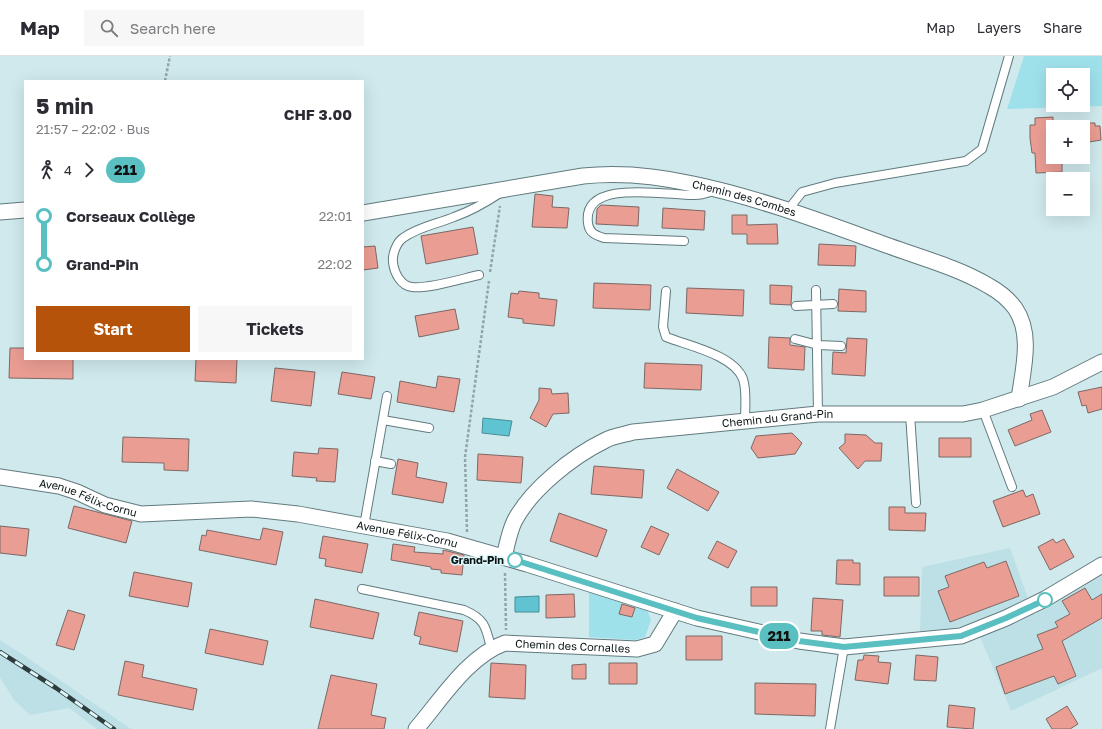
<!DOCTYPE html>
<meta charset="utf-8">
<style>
:root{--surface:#fff;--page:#f7f7f7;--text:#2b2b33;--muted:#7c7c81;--line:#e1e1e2;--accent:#b45309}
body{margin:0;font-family:"Golos Text",sans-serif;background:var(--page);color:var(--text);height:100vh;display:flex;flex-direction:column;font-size:15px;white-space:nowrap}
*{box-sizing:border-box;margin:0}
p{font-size:13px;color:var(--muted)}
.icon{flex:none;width:22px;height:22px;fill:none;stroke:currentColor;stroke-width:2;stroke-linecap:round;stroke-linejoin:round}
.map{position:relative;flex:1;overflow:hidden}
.drawer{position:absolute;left:24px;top:24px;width:340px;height:280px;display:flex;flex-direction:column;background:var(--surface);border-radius:0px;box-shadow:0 4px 16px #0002}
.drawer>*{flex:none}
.badge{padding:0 8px;border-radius:13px;font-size:14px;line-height:26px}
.buttons{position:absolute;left:1046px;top:12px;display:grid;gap:8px}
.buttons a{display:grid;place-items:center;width:44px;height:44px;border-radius:0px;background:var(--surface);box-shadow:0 4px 16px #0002;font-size:20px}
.map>.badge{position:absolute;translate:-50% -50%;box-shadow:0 0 0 2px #fff}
.legs{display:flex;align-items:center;gap:6px;height:44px;padding:0 12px;font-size:13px}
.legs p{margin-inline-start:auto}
.head{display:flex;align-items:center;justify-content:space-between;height:68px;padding:0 12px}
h1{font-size:22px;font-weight:700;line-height:30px}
.action{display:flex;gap:8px;margin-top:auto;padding:8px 12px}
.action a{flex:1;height:46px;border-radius:0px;background:var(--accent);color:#fff;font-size:16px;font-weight:700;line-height:46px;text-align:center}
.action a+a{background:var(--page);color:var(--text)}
ul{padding:0 12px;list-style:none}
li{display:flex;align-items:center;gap:14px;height:48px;font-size:15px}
li i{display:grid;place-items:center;width:6px;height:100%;margin:0 5px;background:currentColor}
li i::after{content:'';width:10px;height:10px;margin:-5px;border:3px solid;border-radius:50%;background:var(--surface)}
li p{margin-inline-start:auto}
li:first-child i{background:linear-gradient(#0000 50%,currentColor 0)}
li:last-child i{background:linear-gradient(currentColor 50%,#0000 0)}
header{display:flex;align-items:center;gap:24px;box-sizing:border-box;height:56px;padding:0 20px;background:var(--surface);border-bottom:1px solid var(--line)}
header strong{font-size:19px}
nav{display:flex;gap:22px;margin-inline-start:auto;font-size:14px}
.search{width:280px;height:36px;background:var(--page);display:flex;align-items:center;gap:10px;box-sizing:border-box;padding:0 14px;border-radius:0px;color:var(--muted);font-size:15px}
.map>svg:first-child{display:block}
.built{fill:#bce0e6}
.green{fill:#9fe1eb;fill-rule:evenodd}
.water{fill:#60c3d1;stroke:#468f99}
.building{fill:#ea9d93;stroke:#7d6865}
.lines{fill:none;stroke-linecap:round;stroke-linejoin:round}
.lane-casing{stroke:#627a7e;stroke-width:10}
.street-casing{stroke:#627a7e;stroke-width:17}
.path{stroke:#90a5a8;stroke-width:2.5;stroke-dasharray:3 2;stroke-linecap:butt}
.lane{stroke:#fff;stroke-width:8}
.street{stroke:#fff;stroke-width:15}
.rail-casing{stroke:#2f3c3e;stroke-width:4.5}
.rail{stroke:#dcf6fa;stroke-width:3;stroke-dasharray:9;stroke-linecap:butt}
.line-1-casing{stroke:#fff;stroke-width:9}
.line-1{stroke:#5abfc0;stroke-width:6}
.stop-1-dot{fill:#fff;stroke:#5abfc0;stroke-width:2}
.labels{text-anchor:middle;stroke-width:3;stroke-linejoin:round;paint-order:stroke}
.street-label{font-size:11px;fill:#0b1516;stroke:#dcf6fa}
.stop-label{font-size:11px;font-weight:bold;fill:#0b1516;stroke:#dcf6fa;text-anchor:end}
</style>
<header>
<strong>Map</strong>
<div class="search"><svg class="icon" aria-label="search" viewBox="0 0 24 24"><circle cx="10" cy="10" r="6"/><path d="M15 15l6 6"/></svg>Search here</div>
<nav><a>Map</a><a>Layers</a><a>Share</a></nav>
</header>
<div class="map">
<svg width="1102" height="673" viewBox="0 0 1102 673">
<rect width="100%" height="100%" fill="#cfe9ed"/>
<path class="built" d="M 1010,492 L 1034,559 L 1102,520 L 1102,612 L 1011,655 L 974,566 L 952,573 L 920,575 L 922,511 Z
M 0,584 L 25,600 L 131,673 L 97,673 L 69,652 L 30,659 L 14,644 L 0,621 Z"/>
<path class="green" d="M 1024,0 L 1102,0 L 1102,50 L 1007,53 ZM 1053,19 L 1083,19 L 1083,49 L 1053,49 Z
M 589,534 L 623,544 L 620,558 L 632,561 L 636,548 L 647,553 L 651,564 L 645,581 L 635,584 L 589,581 Z"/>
<path class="water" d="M 483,362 L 512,365 L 509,380 L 482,377 Z
M 539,540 L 539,556 L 515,556 L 515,541 Z"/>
<path class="building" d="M 1053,61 L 1053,101 L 1062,101 L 1062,116 L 1036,117 L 1035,97 L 1032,97 L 1030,82 L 1030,69 L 1035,69 L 1035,62 Z
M 1083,67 L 1095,67 L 1095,70 L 1100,70 L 1101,84 L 1083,87 Z
M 535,138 L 553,140 L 552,151 L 569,152 L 567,172 L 532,171 Z
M 601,149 L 639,151 L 638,170 L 596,168 L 597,153 Z
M 663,152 L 705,155 L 704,174 L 662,172 Z
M 732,159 L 747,159 L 747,169 L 777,168 L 778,188 L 747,188 L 747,178 L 732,178 Z
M 473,171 L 478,198 L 426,208 L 421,180 Z
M 819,188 L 856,190 L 855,210 L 818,209 Z
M 375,190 L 378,212 L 363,214 L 363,191 Z
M 594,227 L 651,229 L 650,254 L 593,252 Z
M 770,229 L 792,230 L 791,249 L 770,248 Z
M 687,232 L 744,234 L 743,260 L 686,257 Z
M 839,233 L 866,235 L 866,256 L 838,255 Z
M 519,235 L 539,237 L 539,242 L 557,244 L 554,270 L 523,267 L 523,263 L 508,261 L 511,237 L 518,238 Z
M 455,253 L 459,273 L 419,281 L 415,260 Z
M 769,281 L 790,282 L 790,289 L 805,291 L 804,314 L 768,312 Z
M 847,282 L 867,283 L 865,320 L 832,318 L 833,296 L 846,297 Z
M 10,292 L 25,292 L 25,303 L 73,303 L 73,323 L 9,322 Z
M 196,303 L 237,303 L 236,327 L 195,325 Z
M 645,307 L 702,309 L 701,334 L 644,332 Z
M 275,312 L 315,316 L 311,350 L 271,345 Z
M 342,316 L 375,321 L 371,343 L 338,338 Z
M 438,320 L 460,323 L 454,356 L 397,346 L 400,325 L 436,332 Z
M 1102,331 L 1102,353 L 1088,357 L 1086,349 L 1082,350 L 1078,336 Z
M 539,332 L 551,333 L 552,338 L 568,337 L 569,357 L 553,358 L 546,371 L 530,362 L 539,344 Z
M 1042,354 L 1051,376 L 1015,390 L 1008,374 L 1032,364 L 1030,358 Z
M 792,377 L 802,387 L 795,398 L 758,402 L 751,392 L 756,380 Z
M 845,378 L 866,379 L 875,387 L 882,387 L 881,405 L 865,405 L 858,413 L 839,392 L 845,387 Z
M 123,381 L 189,383 L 188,415 L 164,414 L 164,407 L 122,406 Z
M 939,382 L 971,382 L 971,401 L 939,401 Z
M 319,392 L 338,393 L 335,426 L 316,425 L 317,422 L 292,420 L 294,396 L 318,398 Z
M 478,398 L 523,401 L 521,427 L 477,424 Z
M 398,403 L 418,407 L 416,421 L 447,427 L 443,447 L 392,438 Z
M 594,410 L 644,414 L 642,442 L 591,438 Z
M 677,413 L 719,436 L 708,455 L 667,432 Z
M 1023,434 L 1026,441 L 1033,438 L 1040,458 L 1003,471 L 993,445 Z
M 74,450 L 132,465 L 126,487 L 68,472 Z
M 889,451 L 905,451 L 905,457 L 926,457 L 925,475 L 889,474 Z
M 559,457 L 607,474 L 597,501 L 550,485 Z
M 0,470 L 29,473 L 26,500 L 0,497 Z
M 651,470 L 669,478 L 659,499 L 641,491 Z
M 263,472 L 283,476 L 276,509 L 199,494 L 202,479 L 206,480 L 207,474 L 260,484 Z
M 323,480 L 368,488 L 362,517 L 325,510 L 326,503 L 319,502 Z
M 1053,483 L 1056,487 L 1064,483 L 1074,501 L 1050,514 L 1038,491 Z
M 717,485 L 737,495 L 728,512 L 708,502 Z
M 393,488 L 415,491 L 414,496 L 443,498 L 443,494 L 464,499 L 462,519 L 441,517 L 441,514 L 431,513 L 431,511 L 391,504 Z
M 837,504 L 853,504 L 853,507 L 860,507 L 860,529 L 836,528 Z
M 1006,505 L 1019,540 L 950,566 L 938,535 L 949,531 L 945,520 L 984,506 L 987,512 Z
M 134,516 L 192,527 L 188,551 L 129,540 Z
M 884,521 L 919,521 L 919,540 L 884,540 Z
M 751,531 L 777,531 L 777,550 L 751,550 Z
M 1085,532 L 1092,544 L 1102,538 L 1102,562 L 1062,585 L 1076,620 L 1058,628 L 1054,620 L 1005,638 L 996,611 L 1043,593 L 1037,579 L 1058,571 L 1055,566 L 1070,558 L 1062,545 Z
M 574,538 L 575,561 L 546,562 L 546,539 Z
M 813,542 L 843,544 L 840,581 L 822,579 L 822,575 L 811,575 Z
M 315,543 L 379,557 L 373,583 L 310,571 Z
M 622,548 L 635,552 L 632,561 L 619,558 Z
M 68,554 L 85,559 L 74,594 L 56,589 Z
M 419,556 L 463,565 L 457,596 L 419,588 L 421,581 L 414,579 Z
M 210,573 L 268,585 L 263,609 L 205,597 Z
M 686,580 L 722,580 L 722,604 L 686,604 Z
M 864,599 L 879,600 L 878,606 L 891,607 L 888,628 L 855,624 L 858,604 L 863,604 Z
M 916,599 L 938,601 L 936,625 L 914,624 Z
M 125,605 L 144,609 L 142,621 L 197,633 L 193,654 L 118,639 Z
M 491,607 L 526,609 L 525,643 L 489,641 Z
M 609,607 L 637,607 L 637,628 L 609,628 Z
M 586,608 L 586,623 L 572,623 L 572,609 Z
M 331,619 L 377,628 L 371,659 L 386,662 L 384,673 L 318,673 Z
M 755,627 L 816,628 L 815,660 L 755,658 Z
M 949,649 L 975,652 L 973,673 L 947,671 Z
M 1067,650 L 1078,668 L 1070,673 L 1052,673 L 1046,663 Z"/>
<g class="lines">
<defs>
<path id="lane" d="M 788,154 L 802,136 L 835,127 L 966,105 L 982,93 L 1009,0
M 684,185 L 604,182 C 595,179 589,177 588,167 C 582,121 669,140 695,139 C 702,139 707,137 713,135
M 479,219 C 461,223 429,233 412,231 C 401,230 394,217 393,206 C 392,198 397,186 403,182 C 418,171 437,168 454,161 C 471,155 485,147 500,137
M 816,234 L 818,358
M 666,235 L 663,271 L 666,281 C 689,290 734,299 743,323 C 747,335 745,351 745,364
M 796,250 L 833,248
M 795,283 L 818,289 L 841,290
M 983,354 L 1012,431
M 910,358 L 916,447
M 383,364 L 429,372
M 375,405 L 391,408
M 364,470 L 387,340
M 362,533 L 464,554 C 485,563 486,571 491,592
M 830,673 L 844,591"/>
<g id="street">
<path d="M 0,156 L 25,154"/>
<path id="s1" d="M 363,157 L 583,120 C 620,116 657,120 693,128 C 760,142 825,167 889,190 C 922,202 959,212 989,230 C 998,235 1009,244 1015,252 C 1033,278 1023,313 1019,343"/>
<path id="s2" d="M 0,421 L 59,430 L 77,436 L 105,449 L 141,458 L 251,453 L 298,458 L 447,485 L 527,508 L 697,562 L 799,585 L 844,591 L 961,580 L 1006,562 L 1045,543 L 1102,509"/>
<path id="s3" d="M 504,501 C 507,489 509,477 514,466 C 530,434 573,400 604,385 C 612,380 623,379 633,376 L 818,358 L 963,358 L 983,354 L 1053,331 L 1102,306"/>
<path id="s4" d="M 416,673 C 441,644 468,600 505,587 L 637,593 L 655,588 L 675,555"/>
</g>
</defs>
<use href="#lane" class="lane-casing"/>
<use href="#street" class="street-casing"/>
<path class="path" d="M 165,25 L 170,0
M 490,216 L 500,150
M 467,476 L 465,401 L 489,225
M 505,517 L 506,574"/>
<use href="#lane" class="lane"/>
<use href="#street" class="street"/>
<defs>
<path id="rail" d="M 0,596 L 56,632 L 114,673"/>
</defs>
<use href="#rail" class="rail-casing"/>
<use href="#rail" class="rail"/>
</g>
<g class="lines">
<defs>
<path id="line-1" d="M 515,504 L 697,562 L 799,585 L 844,591 L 961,580 L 1006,562 L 1045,544"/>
</defs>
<use href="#line-1" class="line-1-casing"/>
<use href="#line-1" class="line-1"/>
</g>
<g class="stop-1-dot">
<circle cx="515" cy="504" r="7"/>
<circle cx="1045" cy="544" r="7"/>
</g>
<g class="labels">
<g class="street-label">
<text dy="4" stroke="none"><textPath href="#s1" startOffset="387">Chemin des Combes</textPath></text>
<text dy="4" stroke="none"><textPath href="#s3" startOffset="335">Chemin du Grand-Pin</textPath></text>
<text dy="4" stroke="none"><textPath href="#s2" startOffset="91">Avenue Félix-Cornu</textPath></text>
<text dy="4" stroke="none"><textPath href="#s2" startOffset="415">Avenue Félix-Cornu</textPath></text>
<text dy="4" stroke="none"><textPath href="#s4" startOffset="193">Chemin des Cornalles</textPath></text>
</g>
<g class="stop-label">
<text x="504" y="508">Grand-Pin</text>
</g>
</g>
</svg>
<div class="buttons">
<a><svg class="icon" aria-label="locate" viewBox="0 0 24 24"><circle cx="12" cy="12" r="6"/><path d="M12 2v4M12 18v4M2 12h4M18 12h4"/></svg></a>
<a>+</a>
<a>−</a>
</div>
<b class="badge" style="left:779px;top:580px;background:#5abfc0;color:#111">211</b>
<section class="drawer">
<div class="head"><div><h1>5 min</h1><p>21:57 – 22:02 · Bus</p></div><b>CHF 3.00</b></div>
<div class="legs"><svg class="icon" aria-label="walk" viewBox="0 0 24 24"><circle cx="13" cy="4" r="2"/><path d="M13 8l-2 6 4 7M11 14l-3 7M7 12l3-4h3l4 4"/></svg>4<svg class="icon" aria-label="forward" viewBox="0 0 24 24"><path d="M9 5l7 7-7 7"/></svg><b class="badge" style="background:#5abfc0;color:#111">211</b></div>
<ul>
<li><i style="color:#5abfc0"></i><b>Corseaux Collège</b><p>22:01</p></li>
<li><i style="color:#5abfc0"></i><b>Grand-Pin</b><p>22:02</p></li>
</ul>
<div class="action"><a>Start</a><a>Tickets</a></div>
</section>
</div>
